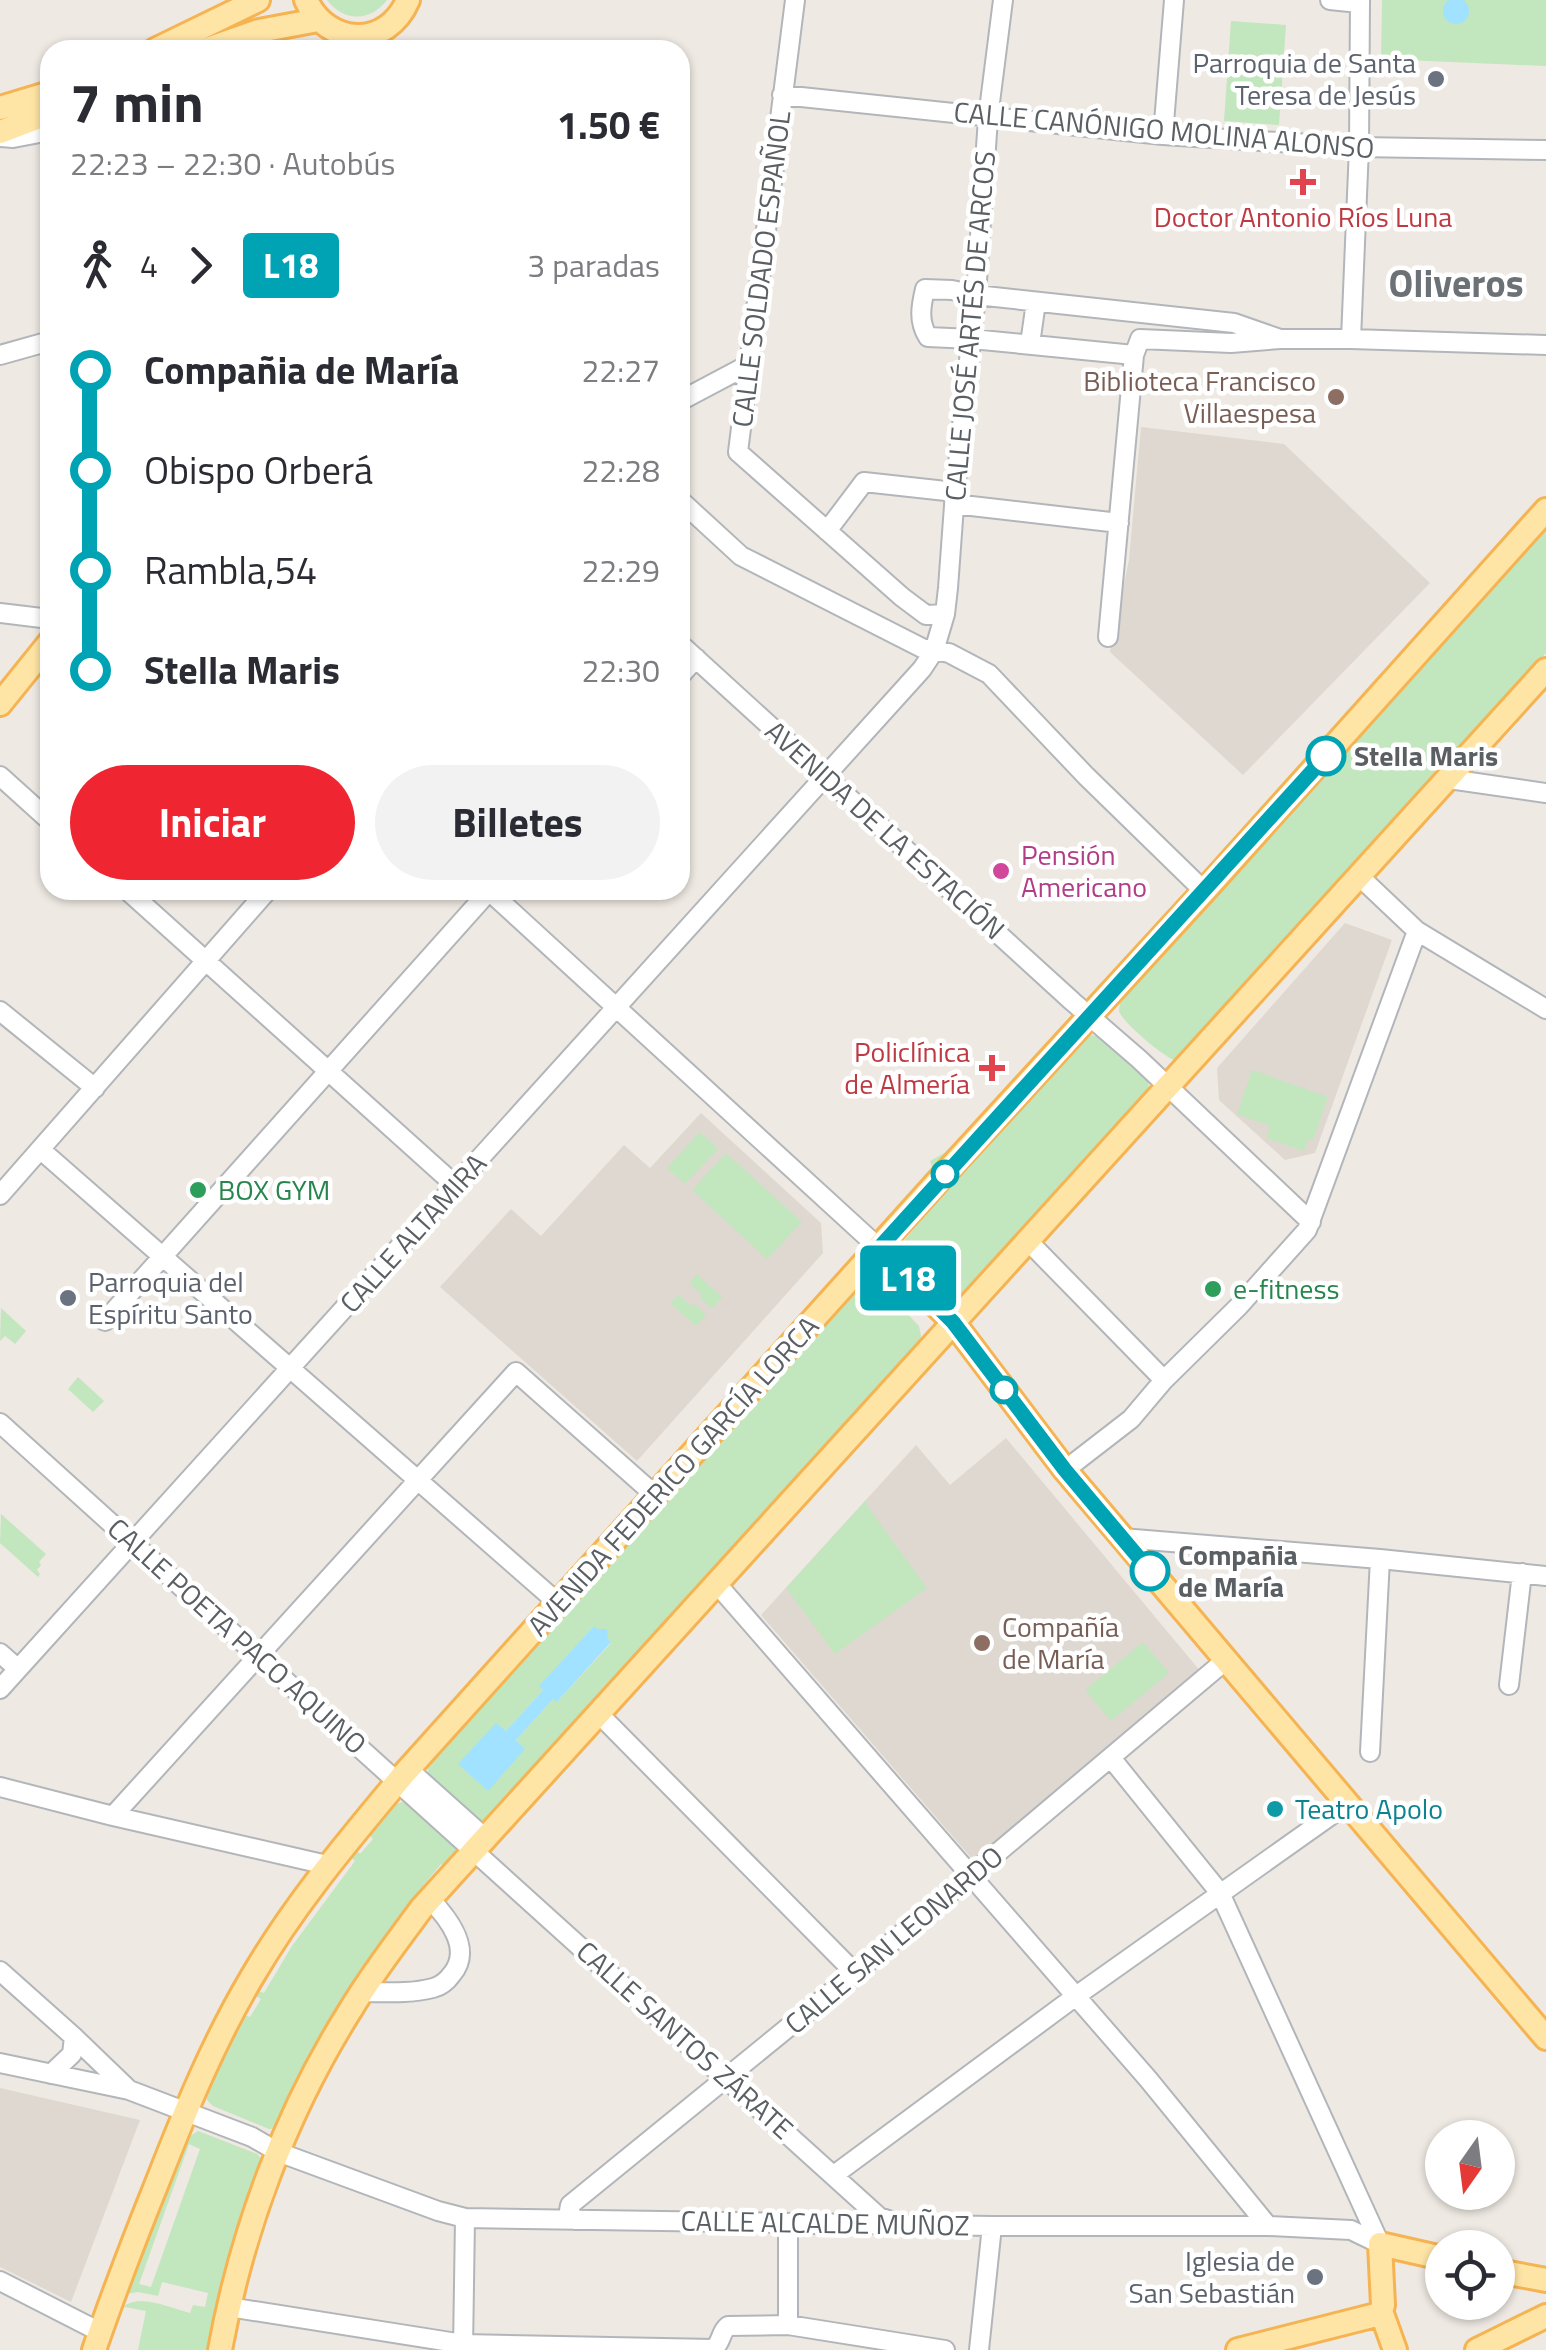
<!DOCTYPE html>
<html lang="es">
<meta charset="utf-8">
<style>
:root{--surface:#fff;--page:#f2f2f3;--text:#2b2b33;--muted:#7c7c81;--accent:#ef2631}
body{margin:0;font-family:"Titillium Web",sans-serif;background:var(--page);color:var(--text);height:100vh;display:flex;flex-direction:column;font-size:38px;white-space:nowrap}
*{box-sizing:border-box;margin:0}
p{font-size:32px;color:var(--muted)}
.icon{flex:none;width:55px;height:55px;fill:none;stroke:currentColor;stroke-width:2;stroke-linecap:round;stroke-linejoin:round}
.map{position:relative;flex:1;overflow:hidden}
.sheet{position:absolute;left:40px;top:40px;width:650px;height:860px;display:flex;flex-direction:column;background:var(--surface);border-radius:30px;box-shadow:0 2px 8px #0004}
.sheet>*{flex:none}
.badge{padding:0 20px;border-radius:8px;font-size:35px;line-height:65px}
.needle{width:65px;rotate:194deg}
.fabs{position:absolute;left:1425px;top:2120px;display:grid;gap:20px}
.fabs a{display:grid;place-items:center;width:90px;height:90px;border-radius:50%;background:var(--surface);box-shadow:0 2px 8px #0004;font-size:50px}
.map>.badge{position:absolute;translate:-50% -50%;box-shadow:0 0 0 5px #fff}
.legs{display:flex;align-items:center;gap:15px;height:110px;padding:0 30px;font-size:32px}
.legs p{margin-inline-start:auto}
.head{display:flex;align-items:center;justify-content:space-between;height:170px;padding:0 30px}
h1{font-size:55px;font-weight:700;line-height:75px}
.cta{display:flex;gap:20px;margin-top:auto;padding:20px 30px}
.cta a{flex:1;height:115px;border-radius:60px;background:var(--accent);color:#fff;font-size:40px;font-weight:700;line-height:115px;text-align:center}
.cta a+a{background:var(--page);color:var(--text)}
ul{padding:0 30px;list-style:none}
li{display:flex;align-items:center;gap:35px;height:100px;font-size:38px}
li i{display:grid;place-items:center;width:15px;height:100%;margin:0 12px;background:currentColor}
li i::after{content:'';width:25px;height:25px;margin:-12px;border:8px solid;border-radius:50%;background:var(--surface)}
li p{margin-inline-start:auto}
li:first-child i{background:linear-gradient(#0000 50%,currentColor 0)}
li:last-child i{background:linear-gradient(currentColor 50%,#0000 0)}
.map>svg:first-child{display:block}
.education{fill:#ded8d0}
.green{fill:#c2e6bd;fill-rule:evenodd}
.water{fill:#a0e2ff}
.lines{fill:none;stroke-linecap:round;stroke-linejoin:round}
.minor-casing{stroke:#b2b6ba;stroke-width:22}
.major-casing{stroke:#f6b352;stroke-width:28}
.minor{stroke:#fff;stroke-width:18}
.major{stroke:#ffe5a5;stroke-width:22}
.line-1-casing{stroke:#fff;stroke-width:22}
.line-1{stroke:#00a3b4;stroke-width:15}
.worship-dot{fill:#6b7280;stroke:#fff;stroke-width:4}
.health-dot{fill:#e0444e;stroke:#fff;stroke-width:4}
.education-dot{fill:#8d6e63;stroke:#fff;stroke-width:4}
.stop-1-dot{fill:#fff;stroke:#00a3b4;stroke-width:5}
.hotel-dot{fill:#d1479c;stroke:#fff;stroke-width:4}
.leisure-dot{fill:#2e9e5b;stroke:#fff;stroke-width:4}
.culture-dot{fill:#0f9aa8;stroke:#fff;stroke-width:4}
.labels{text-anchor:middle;stroke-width:9;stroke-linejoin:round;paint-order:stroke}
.worship-label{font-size:28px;fill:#5b616d;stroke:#fff;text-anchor:end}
.street-label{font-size:28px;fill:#5a5f63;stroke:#fff}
.health-label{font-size:28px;fill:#be3a42;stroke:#fff}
.education-label{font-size:28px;fill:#785e54;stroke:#fff;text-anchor:end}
.stop-label{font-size:28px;font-weight:bold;fill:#5a5f63;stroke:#fff;text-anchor:start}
.hotel-label{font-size:28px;fill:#b23c85;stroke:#fff;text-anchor:start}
.leisure-label{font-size:28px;fill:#27864d;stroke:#fff;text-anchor:start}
.culture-label{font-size:28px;fill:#0d838f;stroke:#fff;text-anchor:start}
.district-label{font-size:38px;font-weight:bold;fill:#6b7175;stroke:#fff}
</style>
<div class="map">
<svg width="1546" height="2350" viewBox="0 0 1546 2350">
<rect width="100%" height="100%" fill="#eee9e2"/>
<path class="education" d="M 1141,427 L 1284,444 L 1430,583 L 1243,775 L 1110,652 L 1129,560 Z
M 1345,923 L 1392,940 L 1315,1153 L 1285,1160 L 1219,1100 L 1217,1068 Z
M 701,1113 L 821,1223 L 823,1253 L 637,1461 L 440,1287 L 511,1209 L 541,1236 L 624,1145 L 650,1168 Z
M 1006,1438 L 1201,1672 L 974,1861 L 761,1615 L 916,1445 L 950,1485 Z
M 0,2088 L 140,2120 L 71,2302 L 0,2267 Z"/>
<path class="green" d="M 327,0 L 387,0 C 370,22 344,22 327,0 Z
M 1382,0 L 1546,0 L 1546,66 L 1381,59 Z
M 1231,21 L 1286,25 L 1279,125 L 1224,121 Z
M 313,40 L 319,41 L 326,50 L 270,50 L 262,47 Z
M 1546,527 L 1546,653 L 1177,1059 L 1174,1060 C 1163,1056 1122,1022 1119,1011 C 1119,1008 1120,1006 1120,1003 Z
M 1088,1035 C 1111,1035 1131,1063 1148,1078 L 1149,1089 L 959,1298 L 949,1301 L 940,1296 L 901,1254 L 903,1242 L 942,1196 L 930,1161 L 1018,1112 L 1040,1085 Z
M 1252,1070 L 1328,1097 L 1313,1140 L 1308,1139 L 1304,1151 L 1266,1138 L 1270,1126 L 1237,1114 Z
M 700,1132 L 718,1149 L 685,1184 L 667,1168 Z
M 726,1153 L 802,1222 L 767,1259 L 692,1190 Z
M 697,1274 L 722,1297 L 712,1309 L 700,1298 L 702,1295 L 689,1283 Z
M 871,1283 L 881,1286 L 919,1326 L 921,1336 L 918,1345 L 487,1821 L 475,1821 L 429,1780 L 428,1768 L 435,1759 L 857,1291 L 864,1285 ZM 593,1627 L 611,1643 L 558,1701 L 553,1699 L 516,1740 L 525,1748 L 495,1723 L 506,1731 L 543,1690 L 540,1686 Z
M 678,1295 L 692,1306 L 695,1304 L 706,1315 L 696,1326 L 670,1303 Z
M 1,1308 L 26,1331 L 15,1344 L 5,1336 L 0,1341 Z
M 78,1377 L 104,1401 L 93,1412 L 68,1389 Z
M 866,1500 L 868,1507 L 927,1588 L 835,1654 L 786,1588 Z
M 1,1514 L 46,1554 L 39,1562 L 41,1565 L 37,1570 L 40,1574 L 38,1577 L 0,1543 Z
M 1143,1642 L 1169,1673 L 1111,1721 L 1085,1690 Z
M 402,1802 L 410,1804 L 456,1847 L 457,1855 L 446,1868 L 441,1864 L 414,1897 L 418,1901 L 327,2036 L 322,2034 L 312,2051 L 317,2054 L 277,2128 L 269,2129 L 213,2106 L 207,2100 L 207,2092 L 245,2015 L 250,2017 L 261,1999 L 256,1996 L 259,1991 L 264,1993 L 292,1946 L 355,1861 L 350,1856 L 356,1850 L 360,1854 L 373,1839 L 368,1834 L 394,1805 Z
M 198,2131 L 257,2154 L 263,2160 L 262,2172 L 257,2170 C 237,2230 219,2289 207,2350 L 138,2350 L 146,2311 L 125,2307 L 120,2310 C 135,2291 170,2308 190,2313 L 193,2305 L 205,2307 L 208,2293 L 162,2282 L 158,2296 L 138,2292 L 126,2294 L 187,2138 ZM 189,2144 L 200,2149 L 151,2287 L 139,2284 Z"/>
<path class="water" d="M1443 11a13 13 0 1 1 26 0a13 13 0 1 1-26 0Z
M 594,1626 L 597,1629 L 607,1629 L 608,1639 L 611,1642 L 557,1702 L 553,1699 L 516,1740 L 525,1749 L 488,1791 L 458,1764 L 496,1723 L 506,1731 L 543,1690 L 539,1686 Z"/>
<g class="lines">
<defs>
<path id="minor" d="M 795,0 L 738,452 L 902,597 L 926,615 L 945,614
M 1330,0 L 1359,3
M 782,95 L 1163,135 L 1359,147 L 1546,150
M 1163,135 L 1174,0
M 0,137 L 13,138 L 50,131
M 1280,339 L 1234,323 L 976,295 L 952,290 L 925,289 C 921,306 918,321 928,337 L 972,339 L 1134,355 L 1140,339 L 1231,343 L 1280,339 L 1351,339 L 1546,345
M 1351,339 L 1359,147 L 1360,0
M 1030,344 L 1036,302
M 0,355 L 50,341
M 680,401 L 748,365
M 680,500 L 741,556 L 922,648 L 949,653 L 989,674 L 1086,776 L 1204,891
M 954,504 L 1119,523
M 827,531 L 864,482 L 955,492
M 0,613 L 50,619
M 1108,637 L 1134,355
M 680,644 L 1073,1002 L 1139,1059 L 1311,1222
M 680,676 L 696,658
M 0,776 L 50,821
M 1449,779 L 1546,793
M 1360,877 L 1417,931 L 1546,1009
M 127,890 L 455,1185
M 488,890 L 879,1248
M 0,1011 L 95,1088
M 41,1150 L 558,1603
M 0,1195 L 268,890
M 1028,1241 L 1164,1380
M 105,1321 L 490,890
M 0,1423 L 879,2217 L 894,2222
M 1065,1470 L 1131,1419 L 1164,1380 L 1239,1306 L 1307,1230 L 1417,931
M 1122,1538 L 1380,1559 L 1546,1576
M 716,1583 L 1148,2079 L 1268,2226
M 0,1653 L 18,1669
M 1509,1685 L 1522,1573
M 0,1689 L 922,669 L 934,651 L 945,614 L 948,588 L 955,492 L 976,295 L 988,118 L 1003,0
M 598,1713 L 855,1973
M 1370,1752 L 1380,1559
M 1111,1758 L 1220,1893 L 1380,2244
M 408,1769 L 485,1838
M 0,1787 L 113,1816 L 327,1865
M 113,1816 L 516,1372 L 656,1496
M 0,1971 L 74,2037 L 128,2089
M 362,1992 C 384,1992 411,1994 433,1988 C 441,1986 447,1981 452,1974 C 473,1949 448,1918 430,1899
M 0,2063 L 129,2090 L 252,2137 L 278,2152 L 438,2211 L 465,2218 L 992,2226 L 1268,2226 L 1351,2230 L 1380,2244
M 51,2074 L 72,2054 L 74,2037
M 834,2175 L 1076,1996 L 1347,1804
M 575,2220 L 569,2211 L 570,2205 L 855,1973 L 1226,1660
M 788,2224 L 788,2325
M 0,2281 L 100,2332 L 95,2341
M 229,2307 L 463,2344 L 713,2349 C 722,2343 720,2332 728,2326 L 788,2325 L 945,2350
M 463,2350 L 465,2218
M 979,2350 L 992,2226"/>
<path id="major" d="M 306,0 C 328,47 387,49 408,0
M 155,50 L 258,0
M 205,50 L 259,31 L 318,20
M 0,108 L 50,93
M 0,132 L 50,113
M 0,704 L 50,642
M 879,1248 L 953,1322 L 1065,1470 L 1546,2038
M 1498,2271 L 1546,2280
M 94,2350 C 114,2292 136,2235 159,2178 C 186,2109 214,2041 252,1977 C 295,1903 349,1840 403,1775 L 948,1170 L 1206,889 L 1546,510
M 220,2350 C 242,2230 286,2112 351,2009 C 372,1974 397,1942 421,1909 L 1546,670
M 1238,2350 L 1376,2315 L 1381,2311
M 1395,2350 L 1381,2311 L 1383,2305 L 1380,2244 L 1442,2258
M 1477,2350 L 1546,2316"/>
</defs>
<use href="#minor" class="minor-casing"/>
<use href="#major" class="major-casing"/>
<use href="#minor" class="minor"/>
<use href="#major" class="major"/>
</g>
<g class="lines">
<defs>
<path id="line-1" d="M 1150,1571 L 1065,1470 L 953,1322 L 879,1248 L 1326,756"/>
</defs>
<use href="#line-1" class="line-1-casing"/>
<use href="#line-1" class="line-1"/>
</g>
<g class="worship-dot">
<circle cx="1436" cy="79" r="10"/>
<circle cx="68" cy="1298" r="10"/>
<circle cx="1315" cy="2277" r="10"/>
</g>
<g class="health-dot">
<path d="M1298 167h10v10h10v10h-10v10h-10v-10h-10v-10h10z"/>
<path d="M987 1053h10v10h10v10h-10v10h-10v-10h-10v-10h10z"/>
</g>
<g class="education-dot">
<circle cx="1336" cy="397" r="10"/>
<circle cx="982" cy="1643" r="10"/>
</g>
<g class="stop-1-dot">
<circle cx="1326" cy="756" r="18"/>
<circle cx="945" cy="1174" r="12"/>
<circle cx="1004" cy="1390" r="12"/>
<circle cx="1150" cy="1571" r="18"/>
</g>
<circle class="hotel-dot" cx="1001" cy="871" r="10"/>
<g class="leisure-dot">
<circle cx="198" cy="1190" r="10"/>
<circle cx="1213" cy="1289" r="10"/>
</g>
<circle class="culture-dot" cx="1275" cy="1809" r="10"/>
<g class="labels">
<g class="worship-label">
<text x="1416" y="73">Parroquia de Santa<tspan x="1416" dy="32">Teresa de Jesús</tspan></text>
<text x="88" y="1292" text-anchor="start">Parroquia del<tspan x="88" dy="32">Espíritu Santo</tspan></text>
<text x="1295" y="2271">Iglesia de<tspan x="1295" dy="32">San Sebastián</tspan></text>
</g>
<g class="street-label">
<text transform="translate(1164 130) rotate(5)" y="10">CALLE CANÓNIGO MOLINA ALONSO</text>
<text transform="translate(761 269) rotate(-83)" y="10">CALLE SOLDADO ESPAÑOL</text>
<text transform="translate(970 326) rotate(-85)" y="10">CALLE JOSÉ ARTÉS DE ARCOS</text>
<text transform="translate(885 830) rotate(42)" y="10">AVENIDA DE LA ESTACIÓN</text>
<text transform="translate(413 1233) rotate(-48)" y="10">CALLE ALTAMIRA</text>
<text transform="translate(673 1476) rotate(-48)" y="10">AVENIDA FEDERICO GARCÍA LORCA</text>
<text transform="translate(237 1636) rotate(42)" y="10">CALLE POETA PACO AQUINO</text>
<text transform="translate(894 1940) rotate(-40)" y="10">CALLE SAN LEONARDO</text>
<text transform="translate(685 2040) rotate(42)" y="10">CALLE SANTOS ZÁRATE</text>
<text transform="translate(825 2223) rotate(1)" y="10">CALLE ALCALDE MUÑOZ</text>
</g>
<g class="health-label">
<text x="1303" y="227">Doctor Antonio Ríos Luna</text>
<text x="970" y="1062" text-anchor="end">Policlínica<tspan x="970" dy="32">de Almería</tspan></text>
</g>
<g class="education-label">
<text x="1316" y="391">Biblioteca Francisco<tspan x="1316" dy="32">Villaespesa</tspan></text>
<text x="1002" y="1637" text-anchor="start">Compañía<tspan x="1002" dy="32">de María</tspan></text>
</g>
<g class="stop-label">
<text x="1354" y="766">Stella Maris</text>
<text x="1178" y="1565">Compañia<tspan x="1178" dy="32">de María</tspan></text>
</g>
<g class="hotel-label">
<text x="1021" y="865">Pensión<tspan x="1021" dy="32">Americano</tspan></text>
</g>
<g class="leisure-label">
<text x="218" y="1200">BOX GYM</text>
<text x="1233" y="1299">e-fitness</text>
</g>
<g class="culture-label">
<text x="1295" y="1819">Teatro Apolo</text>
</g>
<g class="district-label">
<text x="1456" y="297">Oliveros</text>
</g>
</g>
</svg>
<div class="fabs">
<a><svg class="needle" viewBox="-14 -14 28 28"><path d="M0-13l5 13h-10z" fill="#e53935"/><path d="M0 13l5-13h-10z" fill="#7c7c81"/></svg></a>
<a><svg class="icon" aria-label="locate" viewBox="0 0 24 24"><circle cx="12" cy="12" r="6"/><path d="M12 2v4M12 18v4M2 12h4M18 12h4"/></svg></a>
</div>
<b class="badge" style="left:908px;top:1278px;background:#00a3b4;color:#fff">L18</b>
<section class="sheet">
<div class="head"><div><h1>7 min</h1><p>22:23 – 22:30 · Autobús</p></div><b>1.50 €</b></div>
<div class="legs"><svg class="icon" aria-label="walk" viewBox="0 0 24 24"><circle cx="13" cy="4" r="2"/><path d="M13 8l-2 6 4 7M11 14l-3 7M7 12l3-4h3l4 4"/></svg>4<svg class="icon" aria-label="forward" viewBox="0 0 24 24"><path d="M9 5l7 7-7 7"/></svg><b class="badge" style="background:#00a3b4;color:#fff">L18</b><p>3 paradas</p></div>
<ul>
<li><i style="color:#00a3b4"></i><b>Compañia de María</b><p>22:27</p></li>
<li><i style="color:#00a3b4"></i><span>Obispo Orberá</span><p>22:28</p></li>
<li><i style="color:#00a3b4"></i><span>Rambla,54</span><p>22:29</p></li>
<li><i style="color:#00a3b4"></i><b>Stella Maris</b><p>22:30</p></li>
</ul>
<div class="cta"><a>Iniciar</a><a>Billetes</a></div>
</section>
</div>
